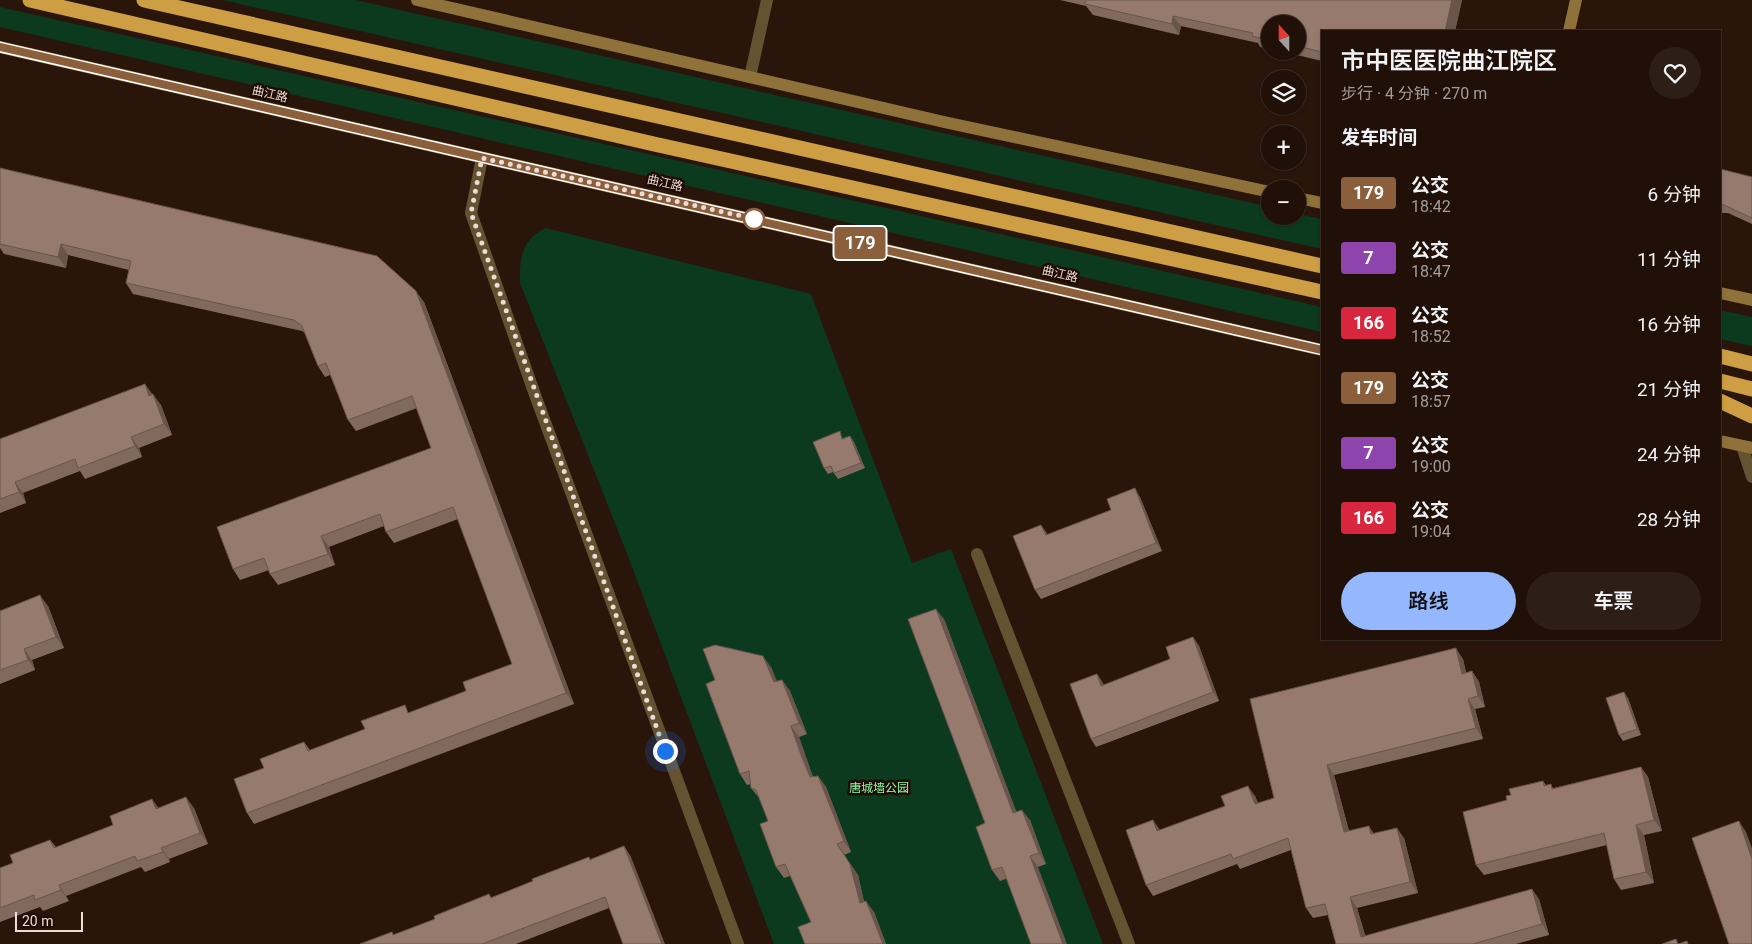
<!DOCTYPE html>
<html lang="zh">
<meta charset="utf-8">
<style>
:root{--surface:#201008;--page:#2d1e16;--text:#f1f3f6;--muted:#a29d9c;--line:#3d3029;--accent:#94b7fd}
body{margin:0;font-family:Roboto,"Noto Sans SC",sans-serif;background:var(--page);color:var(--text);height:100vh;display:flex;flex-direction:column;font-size:19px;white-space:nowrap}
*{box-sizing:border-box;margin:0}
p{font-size:16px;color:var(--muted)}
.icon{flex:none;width:28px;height:28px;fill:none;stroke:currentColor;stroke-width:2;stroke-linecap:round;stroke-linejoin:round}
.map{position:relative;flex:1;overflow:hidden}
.side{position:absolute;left:1321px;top:30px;width:400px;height:610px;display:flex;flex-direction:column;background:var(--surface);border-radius:0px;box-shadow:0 1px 4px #0004,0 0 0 1px var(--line)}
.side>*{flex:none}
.badge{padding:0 10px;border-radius:4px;font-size:18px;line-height:32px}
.needle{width:32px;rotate:339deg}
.tools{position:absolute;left:1261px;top:15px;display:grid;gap:10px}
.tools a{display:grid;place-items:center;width:45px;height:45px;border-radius:50%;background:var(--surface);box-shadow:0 1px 4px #0004,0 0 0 1px var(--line);font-size:25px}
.scale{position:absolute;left:15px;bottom:12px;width:68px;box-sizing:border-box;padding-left:5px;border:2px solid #ecdcd5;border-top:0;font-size:14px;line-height:18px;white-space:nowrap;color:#ecdcd5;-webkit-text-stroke:4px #200c03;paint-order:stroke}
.you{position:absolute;width:25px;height:25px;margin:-12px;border:4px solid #fff;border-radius:50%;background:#1a73e8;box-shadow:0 0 0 8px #1a73e833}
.map>.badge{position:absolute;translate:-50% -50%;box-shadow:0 0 0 2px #fff}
h2{padding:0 20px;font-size:19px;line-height:45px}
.round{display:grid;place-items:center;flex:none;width:52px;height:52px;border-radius:26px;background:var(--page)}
.head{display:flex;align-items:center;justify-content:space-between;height:85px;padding:0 20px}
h1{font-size:24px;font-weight:600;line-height:38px}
.button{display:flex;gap:10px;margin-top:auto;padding:10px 20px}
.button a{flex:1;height:58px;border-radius:30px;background:var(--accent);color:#111;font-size:20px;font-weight:600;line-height:58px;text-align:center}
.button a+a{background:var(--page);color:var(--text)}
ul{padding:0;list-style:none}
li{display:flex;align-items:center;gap:15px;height:65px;padding:0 20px}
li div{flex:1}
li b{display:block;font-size:19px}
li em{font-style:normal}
li .badge{min-width:55px;font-weight:700;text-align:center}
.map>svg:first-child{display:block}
.green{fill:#0b3a1e}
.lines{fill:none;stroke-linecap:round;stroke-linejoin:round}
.street{stroke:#655231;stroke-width:12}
.secondary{stroke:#8f713a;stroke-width:12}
.highway{stroke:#cd9e44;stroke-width:15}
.wall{fill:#81695e}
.shaded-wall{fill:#69554c}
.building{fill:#967a6d;stroke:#69554c}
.line-casing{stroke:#fff;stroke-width:11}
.line{stroke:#8b5e3c;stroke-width:8}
.walk{stroke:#ecdcd5;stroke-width:5;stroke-dasharray:0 9}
.stop-dot{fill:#fff;stroke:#8b5e3c;stroke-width:2.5}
.labels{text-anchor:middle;stroke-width:5;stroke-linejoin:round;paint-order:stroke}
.street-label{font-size:12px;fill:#ecdcd5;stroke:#200c03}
.park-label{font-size:12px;fill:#88f9ab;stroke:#200c03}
</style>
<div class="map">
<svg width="1752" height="944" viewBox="0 0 1752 944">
<rect width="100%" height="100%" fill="#2a150b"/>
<path class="green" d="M 223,0 L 356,0 L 1270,207 L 1270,216 L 1298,216 L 1298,214 L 1322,219 L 1322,249 Z
M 0,7 L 1322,307 L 1322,332 L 0,27 Z
M 546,228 L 811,294 L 912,563 L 951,549 L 1103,944 L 774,944 L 626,551 L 520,283 C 519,258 522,239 546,228 Z
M 1720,310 L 1752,317 L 1752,346 L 1720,339 Z"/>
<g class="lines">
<path class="street" d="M 750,77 L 767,0
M 482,158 L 471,213 L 534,392 L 738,944
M 1742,446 L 1752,477
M 977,554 L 1129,944"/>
<path class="secondary" d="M 417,0 L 944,122 L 1270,192
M 1569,31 L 1576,0
M 0,47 L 1322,350
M 1298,198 L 1322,203
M 1720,293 L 1752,300
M 1720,441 L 1752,448"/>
<path class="highway" d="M 30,0 L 654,144 L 1322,292
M 144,0 L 1322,266
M 1720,356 L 1752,364
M 1720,381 L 1752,389
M 1720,401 L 1752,416"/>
</g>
<path class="wall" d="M 1060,0 L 1462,0 L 1455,31 L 1322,31 L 1322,61 L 1280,51 L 1298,51 L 1298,24 L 1270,24 L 1270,49 L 1260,47 L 1258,43 L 1181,26 L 1179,35 L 1093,15 L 1086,6 Z
M 0,168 L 424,302 L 574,704 L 254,824 L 247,813 L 264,768 L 304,742 L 310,750 L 466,691 L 512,664 L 458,519 L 394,543 L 386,532 L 384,526 L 329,547 L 335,565 L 278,585 L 270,574 L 269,570 L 240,580 L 233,569 L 431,448 L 417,408 L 356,431 L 348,420 L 330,375 L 325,377 L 318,366 L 305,333 L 302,331 L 133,294 L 126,283 L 129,270 L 68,255 L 66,268 L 4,254 L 0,248 Z
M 1720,169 L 1752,177 L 1752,224 L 1728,213 L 1720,213 Z
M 152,395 L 161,405 L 172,435 L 139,448 L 142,457 L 85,479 L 80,471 L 23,493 L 26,503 L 0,513 L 0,439 Z
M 850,436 L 854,442 L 865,468 L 838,479 L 833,472 L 828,474 L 824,468 L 844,437 L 844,438 Z
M 1140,497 L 1162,551 L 1041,599 L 1035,590 L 1048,535 L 1111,510 Z
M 48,606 L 64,648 L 32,660 L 35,670 L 0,684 L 0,611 Z
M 944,619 L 1016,812 L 1030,820 L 1046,864 L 1000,881 L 992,870 L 985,823 Z
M 1193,637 L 1199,646 L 1219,701 L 1096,747 L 1091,739 L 1097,674 L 1104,685 L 1170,659 Z
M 1463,659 L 1466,673 L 1472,671 L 1479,682 L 1485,707 L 1475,709 L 1483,739 L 1334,775 L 1349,831 L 1374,834 L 1404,838 L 1418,893 L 1357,908 L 1365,936 L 1539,899 L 1549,935 L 1516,944 L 1336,944 L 1328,915 L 1313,918 L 1306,908 L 1291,850 L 1240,869 L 1237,864 L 1153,896 L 1146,885 L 1160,830 L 1255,796 L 1258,803 L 1274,798 Z
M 771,667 L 777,682 L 782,680 L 790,691 L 807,734 L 799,737 L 809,766 L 813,777 L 818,776 L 826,787 L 851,852 L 844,855 L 858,875 L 864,902 L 874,912 L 886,944 L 805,944 L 811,922 L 790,876 L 784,878 L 776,867 L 768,821 L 760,799 L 751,788 L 751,784 L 747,785 L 740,774 Z
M 1628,698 L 1641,735 L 1623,741 L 1619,735 Z
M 1641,767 L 1648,777 L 1662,831 L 1644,835 L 1654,883 L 1621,890 L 1614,879 L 1607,845 L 1484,875 L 1476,865 L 1507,800 L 1543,781 L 1546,785 L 1554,788 Z
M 158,808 L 194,808 L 208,844 L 169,859 L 170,862 L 145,872 L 141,867 L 66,896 L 69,901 L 43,911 L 40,907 L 0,922 L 0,868 L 13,863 L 50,840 L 56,847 Z
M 624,846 L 631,857 L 609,908 L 516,944 L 360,944 L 392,932 L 394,935 Z"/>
<path class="shaded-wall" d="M 1452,0 L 1462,0 L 1455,31 L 1445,31 Z
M 1173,16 L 1181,26 L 1179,35 L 1172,24 Z
M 61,244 L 68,255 L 66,268 L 58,257 Z
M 416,291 L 424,302 L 574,704 L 566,693 Z
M 145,384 L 153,395 L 149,396 Z
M 153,394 L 161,405 L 172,435 L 164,424 Z
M 850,436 L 854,442 L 865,468 L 861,463 Z
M 131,437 L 139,448 L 142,457 L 135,446 Z
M 15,482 L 23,493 L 26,503 L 19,492 Z
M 1135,488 L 1140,497 L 1162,551 L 1156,543 Z
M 1041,525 L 1047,533 L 1052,544 L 1046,535 Z
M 321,536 L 329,547 L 335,565 L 328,554 Z
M 40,595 L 48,606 L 64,648 L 56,637 Z
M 936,609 L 944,619 L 1021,824 L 1013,813 Z
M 1193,637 L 1199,646 L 1219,701 L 1213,692 Z
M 1456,648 L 1463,659 L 1469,684 L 1462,674 Z
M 24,649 L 32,660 L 35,670 L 28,660 Z
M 763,656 L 771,667 L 782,693 L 774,682 Z
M 1472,671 L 1479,682 L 1485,707 L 1478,696 Z
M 1097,674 L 1103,683 L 1107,694 L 1101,686 Z
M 782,680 L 790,691 L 807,734 L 799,723 Z
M 1624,692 L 1628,698 L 1641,735 L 1637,729 Z
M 1468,699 L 1475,709 L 1483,739 L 1476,728 Z
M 791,726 L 799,737 L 817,788 L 810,777 Z
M 1327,765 L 1334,775 L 1352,843 L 1344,832 Z
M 1641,767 L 1648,777 L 1662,831 L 1654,820 Z
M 818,776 L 826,787 L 851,852 L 844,841 Z
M 1248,786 L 1255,796 L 1262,815 L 1255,804 Z
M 186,797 L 194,808 L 208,844 L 200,833 Z
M 152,799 L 160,810 L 156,809 Z
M 1022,810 L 1030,820 L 1046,864 L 1039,853 Z
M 1153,820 L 1160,830 L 1157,831 Z
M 1739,821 L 1746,832 L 1752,848 L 1752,859 Z
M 1636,825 L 1644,835 L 1654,883 L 1646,872 Z
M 1369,826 L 1376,837 L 1371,834 Z
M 1397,828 L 1404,838 L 1418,893 L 1410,882 Z
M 837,844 L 858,875 L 867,914 L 860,903 Z
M 624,846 L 631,857 L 665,944 L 662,944 Z
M 161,848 L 169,859 L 170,862 L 163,852 Z
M 1030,856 L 1038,867 L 1067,944 L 1063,944 Z
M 59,885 L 66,896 L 69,901 L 61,890 Z
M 1532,889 L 1539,899 L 1549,935 L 1542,924 Z
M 1350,897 L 1357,908 L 1368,944 L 1361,937 Z
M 866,901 L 874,912 L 886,944 L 883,944 Z"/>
<path class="building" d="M 1086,0 L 1452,0 L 1445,31 L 1351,31 L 1345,30 L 1345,31 L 1322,31 L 1322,52 L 1298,46 L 1298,24 L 1270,24 L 1270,40 L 1252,36 L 1253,33 L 1173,16 L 1172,24 L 1085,4 Z
M 0,168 L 377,256 L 416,291 L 566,693 L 247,813 L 234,779 L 264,768 L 260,759 L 304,742 L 308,751 L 365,729 L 361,721 L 405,705 L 408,713 L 466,691 L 463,682 L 512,664 L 453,507 L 386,532 L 380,514 L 321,536 L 328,554 L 270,574 L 264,558 L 233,569 L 217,527 L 431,448 L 412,396 L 348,420 L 326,363 L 318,366 L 302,326 L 294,320 L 126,283 L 131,261 L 61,244 L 58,257 L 0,244 Z
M 1720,169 L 1752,177 L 1752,218 L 1722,204 L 1720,204 Z
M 145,384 L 149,396 L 153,394 L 164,424 L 131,437 L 135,446 L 78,468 L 75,459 L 15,482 L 19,492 L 0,499 L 0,439 Z
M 840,431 L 842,439 L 850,436 L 861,463 L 834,473 L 831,466 L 824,468 L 813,442 Z
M 1135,488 L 1156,543 L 1035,590 L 1013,536 L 1041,525 L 1046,535 L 1111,510 L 1107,499 Z
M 40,595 L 56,637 L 24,649 L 28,660 L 0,670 L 0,611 Z
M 936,609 L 1013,813 L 1022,810 L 1039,853 L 1030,856 L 1063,944 L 1031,944 L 1002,867 L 992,870 L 976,827 L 985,823 L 908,619 Z
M 1193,637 L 1213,692 L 1091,739 L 1070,684 L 1097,674 L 1101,686 L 1170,659 L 1166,647 Z
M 715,645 L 763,656 L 774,682 L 782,680 L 799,723 L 791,726 L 801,755 L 810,777 L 818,776 L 844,841 L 837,844 L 850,864 L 860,903 L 866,901 L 883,944 L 805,944 L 798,927 L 811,922 L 785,864 L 776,867 L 760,824 L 768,821 L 756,790 L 751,788 L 749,771 L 740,774 L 706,684 L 715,680 L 703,649 Z
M 1456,648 L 1462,674 L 1472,671 L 1478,696 L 1468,699 L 1476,728 L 1327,765 L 1344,832 L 1369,826 L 1371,834 L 1397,828 L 1410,882 L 1350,897 L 1361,937 L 1532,889 L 1542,924 L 1473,944 L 1336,944 L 1325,904 L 1306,908 L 1288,838 L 1233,859 L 1231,854 L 1146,885 L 1126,830 L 1153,820 L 1157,831 L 1225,806 L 1221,796 L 1248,786 L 1255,804 L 1274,798 L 1250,699 Z
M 1624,692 L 1637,729 L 1619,735 L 1606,698 Z
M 1641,767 L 1654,820 L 1636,825 L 1646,872 L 1614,879 L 1604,833 L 1476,865 L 1463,812 L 1507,800 L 1506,796 L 1511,795 L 1509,789 L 1543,781 L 1544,786 L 1551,784 L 1552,789 Z
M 186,797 L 200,833 L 161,848 L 163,852 L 137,861 L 135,856 L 59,885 L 61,890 L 35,900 L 34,895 L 0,908 L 0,868 L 13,863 L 10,855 L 50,840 L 54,848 L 113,825 L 110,816 L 152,799 L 156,809 Z
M 1739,821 L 1752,859 L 1752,944 L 1729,944 L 1692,838 Z
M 624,846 L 662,944 L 623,944 L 605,897 L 482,944 L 360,944 L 392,932 L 393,935 L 435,919 L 434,916 L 489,894 L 491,898 L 533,881 L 532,879 L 589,857 L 590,860 Z
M 1676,939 L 1678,944 L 1662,944 Z
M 1687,941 L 1688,944 L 1678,944 Z"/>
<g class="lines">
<defs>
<path id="line" d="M 0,47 L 1322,350"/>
</defs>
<use href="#line" class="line-casing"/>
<use href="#line" class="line"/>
<path class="walk" d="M 665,751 L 471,213 L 482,158 L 755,219 L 754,219"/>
</g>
<circle class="stop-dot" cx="754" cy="219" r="10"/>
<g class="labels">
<g class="street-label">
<text transform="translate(270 94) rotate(13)" y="4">曲江路</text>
<text transform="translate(665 183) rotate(13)" y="4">曲江路</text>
<text transform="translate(1060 274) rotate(13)" y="4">曲江路</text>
</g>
<g class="park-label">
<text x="879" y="792">唐城墙公园</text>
</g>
</g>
</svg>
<div class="tools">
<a><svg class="needle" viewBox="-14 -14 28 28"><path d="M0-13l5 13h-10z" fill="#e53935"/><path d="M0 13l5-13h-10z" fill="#a29d9c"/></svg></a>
<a><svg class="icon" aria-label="layers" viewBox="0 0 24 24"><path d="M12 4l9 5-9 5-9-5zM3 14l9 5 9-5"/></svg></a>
<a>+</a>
<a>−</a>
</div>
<div class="scale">20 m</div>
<div class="you" style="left:665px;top:751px"></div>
<b class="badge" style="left:860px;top:243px;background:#8b5e3c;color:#fff">179</b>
<section class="side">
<div class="head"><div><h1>市中医医院曲江院区</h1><p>步行 · 4 分钟 · 270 m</p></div><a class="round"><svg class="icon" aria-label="heart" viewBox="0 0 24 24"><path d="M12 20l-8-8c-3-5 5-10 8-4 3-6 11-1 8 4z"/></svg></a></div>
<h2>发车时间</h2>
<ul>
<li><span class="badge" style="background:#8b5e3c;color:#fff">179</span><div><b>公交</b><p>18:42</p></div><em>6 分钟</em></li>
<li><span class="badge" style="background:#8e44ad;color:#fff">7</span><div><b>公交</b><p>18:47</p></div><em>11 分钟</em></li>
<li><span class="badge" style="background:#d7263d;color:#fff">166</span><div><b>公交</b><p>18:52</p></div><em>16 分钟</em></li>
<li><span class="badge" style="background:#8b5e3c;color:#fff">179</span><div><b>公交</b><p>18:57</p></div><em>21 分钟</em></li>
<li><span class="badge" style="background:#8e44ad;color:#fff">7</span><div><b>公交</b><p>19:00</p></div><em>24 分钟</em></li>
<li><span class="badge" style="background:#d7263d;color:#fff">166</span><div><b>公交</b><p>19:04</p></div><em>28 分钟</em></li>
</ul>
<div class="button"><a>路线</a><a>车票</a></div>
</section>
</div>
